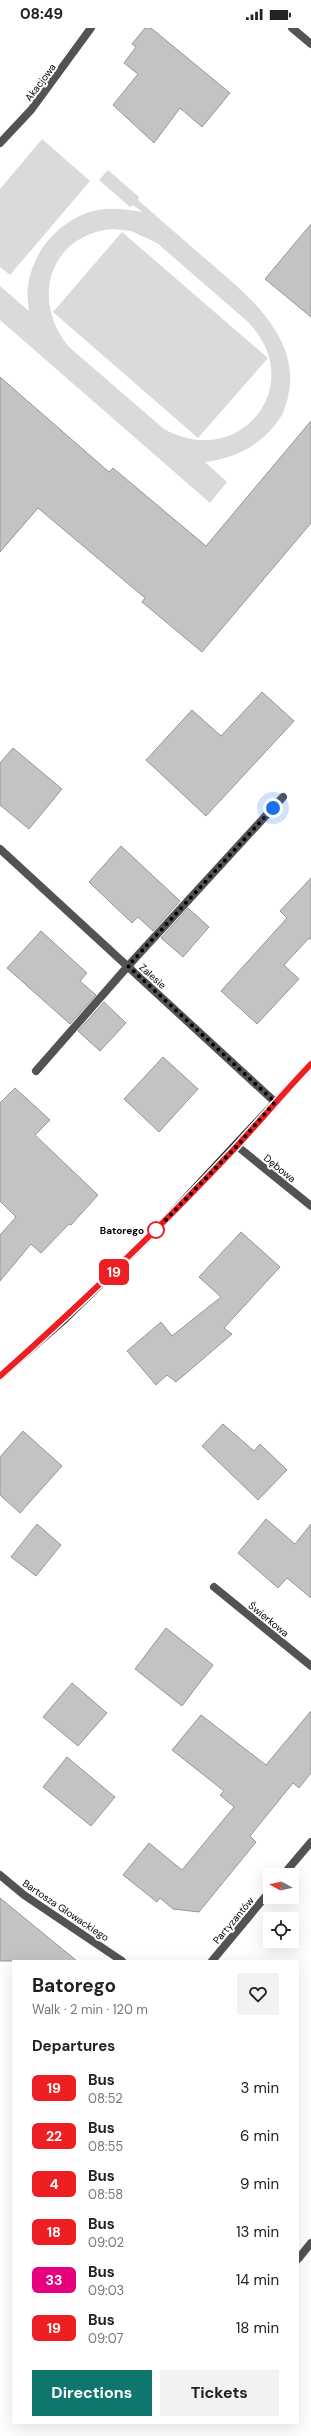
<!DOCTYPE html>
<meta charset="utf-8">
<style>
:root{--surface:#fff;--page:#f2f2f2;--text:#222;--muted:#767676;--accent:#0f766e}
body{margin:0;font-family:"DM Sans",sans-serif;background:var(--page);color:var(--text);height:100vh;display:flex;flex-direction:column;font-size:15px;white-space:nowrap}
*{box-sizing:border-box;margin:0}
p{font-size:13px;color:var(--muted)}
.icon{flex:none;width:22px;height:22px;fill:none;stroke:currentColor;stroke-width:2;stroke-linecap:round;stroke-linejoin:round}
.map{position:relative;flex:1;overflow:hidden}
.sheet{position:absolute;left:12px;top:1932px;width:287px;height:464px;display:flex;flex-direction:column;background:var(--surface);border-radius:0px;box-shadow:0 4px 16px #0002}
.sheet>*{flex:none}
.badge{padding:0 8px;border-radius:6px;font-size:14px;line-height:26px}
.needle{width:26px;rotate:278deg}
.fabs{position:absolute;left:263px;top:1840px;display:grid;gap:8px}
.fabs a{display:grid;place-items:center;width:36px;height:36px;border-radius:0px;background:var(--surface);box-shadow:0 4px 16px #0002;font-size:20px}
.you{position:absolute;width:20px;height:20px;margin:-10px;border:3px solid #fff;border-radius:50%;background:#1a73e8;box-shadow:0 0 0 6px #1a73e833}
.map>.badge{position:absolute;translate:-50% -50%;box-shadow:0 0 0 2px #fff}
h2{padding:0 20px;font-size:15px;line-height:36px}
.round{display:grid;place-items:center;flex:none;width:42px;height:42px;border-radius:0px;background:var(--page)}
.overview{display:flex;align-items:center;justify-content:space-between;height:68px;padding:0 20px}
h1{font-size:19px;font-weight:700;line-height:30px}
.primary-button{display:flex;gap:8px;margin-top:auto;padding:8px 20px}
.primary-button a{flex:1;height:46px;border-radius:0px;background:var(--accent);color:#fff;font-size:16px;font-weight:700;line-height:46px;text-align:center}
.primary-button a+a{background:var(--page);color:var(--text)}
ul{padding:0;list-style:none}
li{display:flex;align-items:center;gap:12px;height:48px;padding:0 20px}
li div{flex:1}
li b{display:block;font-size:15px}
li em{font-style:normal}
li .badge{min-width:44px;font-weight:700;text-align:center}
.status{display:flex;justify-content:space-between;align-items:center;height:28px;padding:0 20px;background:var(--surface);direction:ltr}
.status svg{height:11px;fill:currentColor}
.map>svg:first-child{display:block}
.green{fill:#dadada;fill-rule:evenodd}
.building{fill:#c3c3c3;stroke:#979797}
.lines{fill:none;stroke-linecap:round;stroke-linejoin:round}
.lane{stroke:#535353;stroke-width:8}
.street{stroke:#535353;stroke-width:8}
.secondary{stroke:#202020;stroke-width:8}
.line-casing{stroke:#fff;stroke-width:9}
.line{stroke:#ee1f23;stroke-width:6}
.walk{stroke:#000;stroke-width:4;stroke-dasharray:0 7.2}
.stop-dot{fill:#fff;stroke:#ee1f23;stroke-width:2}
.labels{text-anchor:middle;stroke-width:4;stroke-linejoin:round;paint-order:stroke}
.street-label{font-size:10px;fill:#000;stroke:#fff}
.stop-label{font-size:10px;font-weight:bold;fill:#000;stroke:#fff;text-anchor:end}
</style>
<div class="status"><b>08:49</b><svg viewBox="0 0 49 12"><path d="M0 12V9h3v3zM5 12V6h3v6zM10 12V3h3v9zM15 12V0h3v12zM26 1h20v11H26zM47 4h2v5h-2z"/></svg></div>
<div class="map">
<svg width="311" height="2408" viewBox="0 0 311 2408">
<rect width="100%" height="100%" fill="#fff"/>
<path class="green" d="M 42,111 L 90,153 L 10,247 L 0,239 L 0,161 Z
M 108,142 L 139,169 L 138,172 C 163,194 188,216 214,238 C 257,275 311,321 282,387 C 264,416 237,430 205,434 L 227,454 L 210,475 L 0,292 L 0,258 L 29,283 C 28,275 27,266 28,258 C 33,219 66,185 105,181 C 118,180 130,182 142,184 L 133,177 L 130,179 L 99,152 ZM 113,201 L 131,203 L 157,215 L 248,294 C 309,357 240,443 164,401 L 69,319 C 30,273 49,206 113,201 Z
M 122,204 L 268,330 L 198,410 L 53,284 Z"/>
<path class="building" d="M 145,0 L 151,0 L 230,65 L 202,99 L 180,80 L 154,115 L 113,77 L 138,46 L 124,35 L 136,19 L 132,16 Z
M 311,196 L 311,289 L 265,251 Z
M 0,349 L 109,444 L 113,440 L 206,518 L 311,393 L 311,495 L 202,624 L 142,574 L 145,570 L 38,480 L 0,524 Z
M 262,664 L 294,693 L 206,788 L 146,732 L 192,682 L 221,708 Z
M 13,720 L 62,761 L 29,801 L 0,777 L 0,735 Z
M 121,818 L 180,873 L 153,903 L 138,889 L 132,895 L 89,854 Z
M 311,850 L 311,912 L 309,910 L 284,937 L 299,951 L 257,996 L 221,963 L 287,890 L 280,883 Z
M 188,880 L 209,899 L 183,929 L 161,910 Z
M 41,903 L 87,945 L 80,953 L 96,967 L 70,996 L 7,940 Z
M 104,974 L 126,995 L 100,1023 L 78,1003 Z
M 163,1029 L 198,1061 L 159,1104 L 124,1071 Z
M 15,1060 L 50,1092 L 35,1107 L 98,1167 L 71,1197 L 69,1196 L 41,1225 L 31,1216 L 0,1253 L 0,1207 L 16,1189 L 0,1173 L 0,1075 Z
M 241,1204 L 280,1239 L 224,1300 L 232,1306 L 176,1354 L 167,1347 L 156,1357 L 127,1323 L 161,1294 L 172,1308 L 221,1269 L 199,1249 Z
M 223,1396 L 254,1423 L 260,1416 L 287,1442 L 258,1472 L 202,1418 Z
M 23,1403 L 62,1438 L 20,1485 L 0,1467 L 0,1429 Z
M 266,1491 L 295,1516 L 311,1496 L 311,1570 L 287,1550 L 278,1560 L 238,1525 Z
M 37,1496 L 61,1517 L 36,1548 L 11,1529 Z
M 166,1600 L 213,1637 L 182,1678 L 135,1641 Z
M 72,1655 L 107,1685 L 78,1718 L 43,1689 Z
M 311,1683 L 311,1745 L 299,1760 L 293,1755 L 250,1808 L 256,1814 L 199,1884 L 173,1881 L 160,1870 L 157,1874 L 123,1847 L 149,1815 L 182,1842 L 234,1779 L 220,1767 L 224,1763 L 172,1722 L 201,1687 L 266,1737 Z
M 67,1729 L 115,1769 L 91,1798 L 43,1759 Z
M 0,1870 L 77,1933 L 0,1933 Z"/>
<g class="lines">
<path class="lane" d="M 36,1043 L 128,938 L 283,769
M 298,2231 L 311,2215"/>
<path class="street" d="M 292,0 L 311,16
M 0,115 L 31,82 L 91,0
M 0,821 L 275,1074
M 237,1118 L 311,1178
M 214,1559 L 311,1638
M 0,1847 L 24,1867 L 122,1933
M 283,1847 L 311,1814
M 212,1933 L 270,1863"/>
<path class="secondary" d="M 0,1348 L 65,1291 L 156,1202 L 311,1036"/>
</g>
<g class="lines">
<defs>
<path id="line" d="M 0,1348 C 82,1275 161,1199 236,1119 C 261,1092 285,1063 311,1036"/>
</defs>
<use href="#line" class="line-casing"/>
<use href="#line" class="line"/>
<path class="walk" d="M 156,1202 L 237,1118 L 275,1074 L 128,938 L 273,780"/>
</g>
<circle class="stop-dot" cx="156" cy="1202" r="8"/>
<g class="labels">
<g class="street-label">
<text transform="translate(40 54) rotate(-53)" y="4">Akacjowa</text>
<text transform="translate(153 948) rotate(42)" y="4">Zalesie</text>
<text transform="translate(280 1140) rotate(39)" y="4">Dębowa</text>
<text transform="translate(269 1591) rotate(39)" y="4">Świerkowa</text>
<text transform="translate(66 1882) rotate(34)" y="4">Bartosza Głowackiego</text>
<text transform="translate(233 1892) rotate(-50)" y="4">Partyzantów</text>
</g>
<g class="stop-label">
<text x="144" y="1206">Batorego</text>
</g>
</g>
</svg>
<div class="fabs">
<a><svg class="needle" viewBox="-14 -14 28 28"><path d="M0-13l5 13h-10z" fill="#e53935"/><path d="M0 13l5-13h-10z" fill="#767676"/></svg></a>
<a><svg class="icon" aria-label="locate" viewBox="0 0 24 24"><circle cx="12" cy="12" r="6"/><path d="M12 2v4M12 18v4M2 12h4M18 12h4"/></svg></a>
</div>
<div class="you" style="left:273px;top:780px"></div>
<b class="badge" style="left:114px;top:1244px;background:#ee1f23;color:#fff">19</b>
<section class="sheet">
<div class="overview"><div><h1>Batorego</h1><p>Walk · 2 min · 120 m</p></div><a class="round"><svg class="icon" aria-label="heart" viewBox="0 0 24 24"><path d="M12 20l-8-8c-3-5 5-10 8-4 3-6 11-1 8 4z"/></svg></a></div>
<h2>Departures</h2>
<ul>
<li><span class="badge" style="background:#ee1f23;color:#fff">19</span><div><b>Bus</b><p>08:52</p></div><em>3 min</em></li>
<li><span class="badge" style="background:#ee1f23;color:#fff">22</span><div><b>Bus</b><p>08:55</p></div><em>6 min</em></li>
<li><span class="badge" style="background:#ee1f23;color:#fff">4</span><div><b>Bus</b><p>08:58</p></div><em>9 min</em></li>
<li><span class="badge" style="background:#ee1f23;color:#fff">18</span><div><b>Bus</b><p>09:02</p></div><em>13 min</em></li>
<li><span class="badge" style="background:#e6007e;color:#fff">33</span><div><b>Bus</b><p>09:03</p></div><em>14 min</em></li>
<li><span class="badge" style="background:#ee1f23;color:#fff">19</span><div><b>Bus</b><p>09:07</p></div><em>18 min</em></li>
</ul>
<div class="primary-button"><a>Directions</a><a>Tickets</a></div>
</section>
</div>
